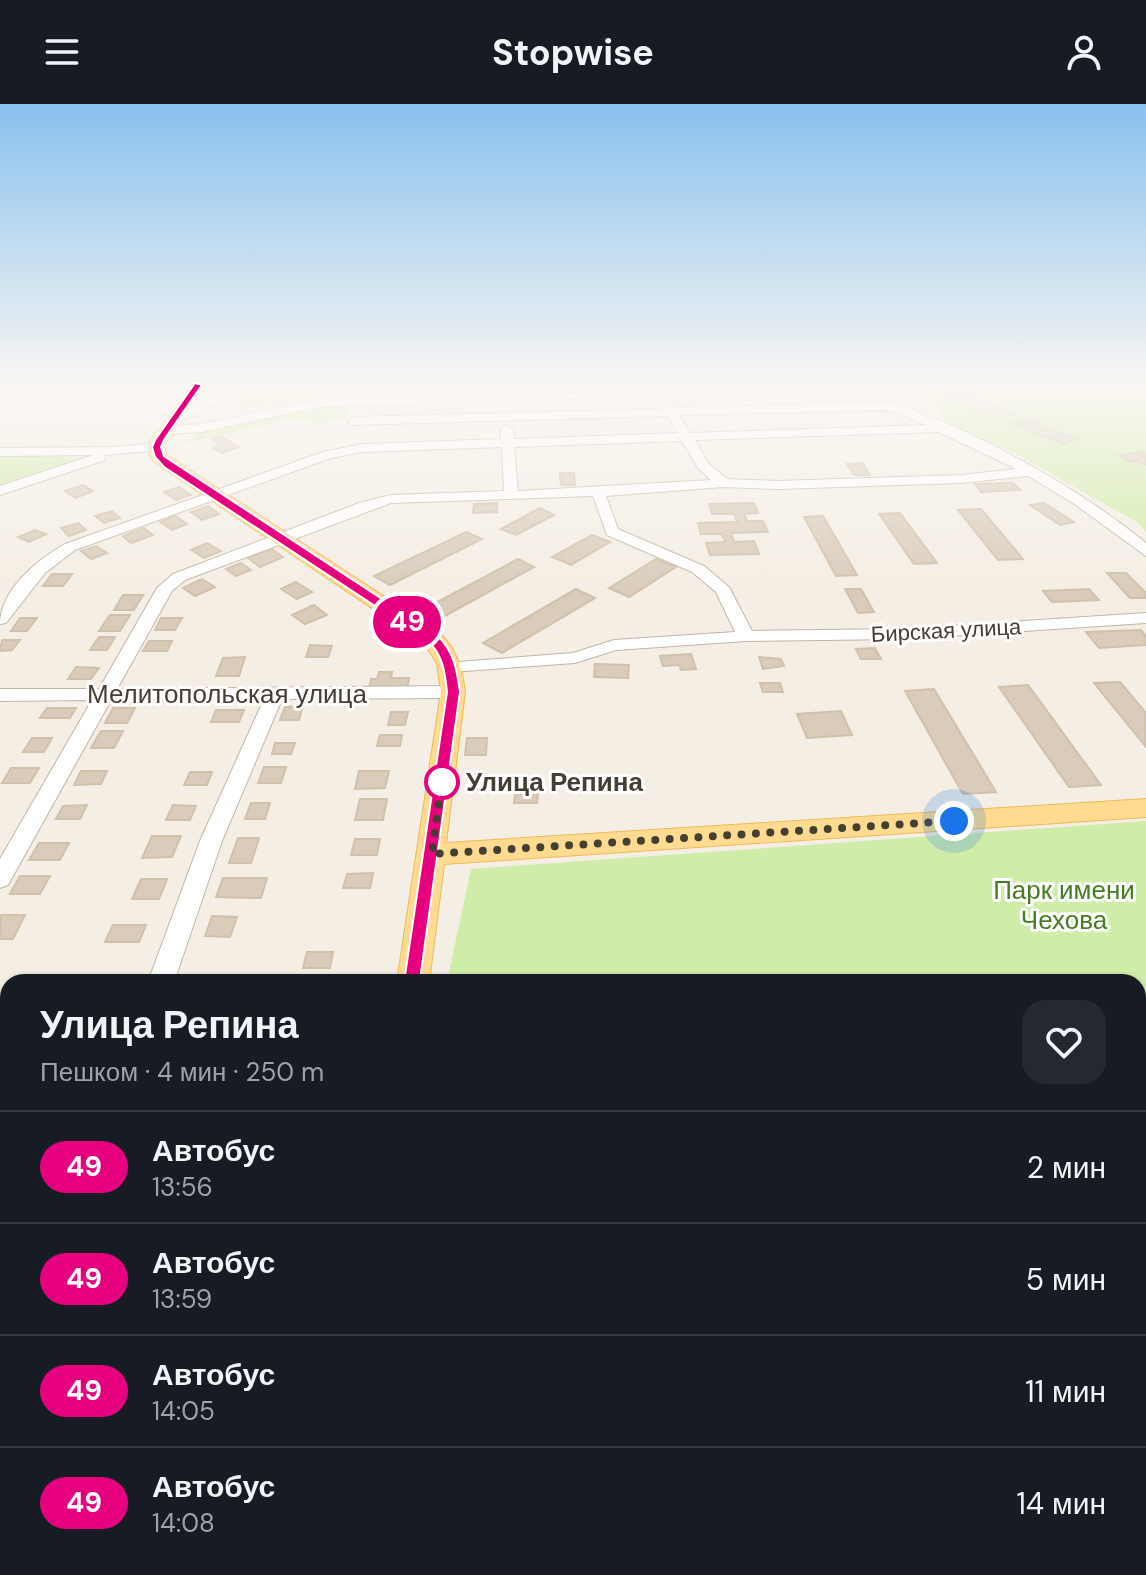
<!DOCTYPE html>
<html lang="ru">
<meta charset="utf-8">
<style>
:root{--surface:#171b24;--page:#242831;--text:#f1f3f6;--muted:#9ea1a6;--line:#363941}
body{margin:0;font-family:"DM Sans",sans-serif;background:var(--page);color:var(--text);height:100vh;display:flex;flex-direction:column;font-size:30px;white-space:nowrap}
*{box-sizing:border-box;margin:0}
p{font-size:26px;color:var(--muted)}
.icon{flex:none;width:44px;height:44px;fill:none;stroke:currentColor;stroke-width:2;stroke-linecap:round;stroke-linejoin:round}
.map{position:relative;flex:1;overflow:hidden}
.sheet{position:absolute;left:0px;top:870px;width:1146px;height:602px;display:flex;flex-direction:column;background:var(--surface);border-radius:24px 24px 0 0;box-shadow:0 2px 6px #0004}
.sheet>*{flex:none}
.badge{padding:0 16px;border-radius:26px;font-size:28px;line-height:52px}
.you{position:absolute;width:40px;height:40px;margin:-20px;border:6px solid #fff;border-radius:50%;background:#1a73e8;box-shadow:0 0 0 12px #1a73e833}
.map>.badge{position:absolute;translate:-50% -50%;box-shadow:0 0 0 4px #fff}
.round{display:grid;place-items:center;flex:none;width:84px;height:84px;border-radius:24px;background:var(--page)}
.summary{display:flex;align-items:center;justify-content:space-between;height:136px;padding:0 40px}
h1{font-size:38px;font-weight:700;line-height:60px}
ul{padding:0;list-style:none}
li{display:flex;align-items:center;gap:24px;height:112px;padding:0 40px;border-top:2px solid var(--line)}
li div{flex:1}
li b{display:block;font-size:30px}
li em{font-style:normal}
li .badge{min-width:88px;font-weight:700;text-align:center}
header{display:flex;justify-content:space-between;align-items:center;height:104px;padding:0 40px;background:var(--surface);font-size:36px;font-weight:700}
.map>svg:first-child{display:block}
.green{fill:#d0eca9}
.building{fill:#d9ccbb;stroke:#d1c1ab;stroke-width:2}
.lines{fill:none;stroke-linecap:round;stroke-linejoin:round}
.minor-casing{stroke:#c0b6a6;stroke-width:2}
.major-casing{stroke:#edba58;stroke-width:2}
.minor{fill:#fff;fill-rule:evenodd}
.major{fill:#ffdb92;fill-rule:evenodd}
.line{fill:#e6007e;stroke:#fff;stroke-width:2}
.walk{stroke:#463e33;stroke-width:8;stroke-dasharray:0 14.4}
.stop-dot{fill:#fff;stroke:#e6007e;stroke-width:4}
.labels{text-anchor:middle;stroke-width:6;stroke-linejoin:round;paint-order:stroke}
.far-street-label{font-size:22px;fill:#463e33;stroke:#fff}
.street-label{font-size:26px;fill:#463e33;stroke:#fff}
.stop-label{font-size:26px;font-weight:bold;fill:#463e33;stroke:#fff;text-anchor:start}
.park-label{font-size:26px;fill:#487c22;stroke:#fff}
</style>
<header><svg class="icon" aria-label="menu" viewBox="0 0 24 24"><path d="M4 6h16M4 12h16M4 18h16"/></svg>Stopwise<svg class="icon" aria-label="person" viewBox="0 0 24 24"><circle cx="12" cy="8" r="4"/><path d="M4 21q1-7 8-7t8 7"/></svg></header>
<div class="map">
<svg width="1146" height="1471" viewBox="0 0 1146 1471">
<rect width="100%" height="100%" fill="#f4eee4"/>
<path class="green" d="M 255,281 L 356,281 L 320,296 L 236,301 Z
M 916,281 L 1146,281 L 1146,428 L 1137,418 L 1018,351 L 948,320 L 922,282 Z
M 317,302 L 349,304 L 346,313 L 322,319 L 288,316 L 185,339 L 200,328 Z
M 59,352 L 73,354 L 73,359 L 0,383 L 0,353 Z
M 1146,717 L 1146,1374 L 1138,1375 L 1138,878 L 447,878 L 471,765 Z"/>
<path class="building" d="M 953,284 L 1013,309 L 998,313 L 938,288 Z
M 1028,315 L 1041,320 L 1036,321 L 1078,335 L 1063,340 L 1013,320 Z
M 220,332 L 239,343 L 222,349 L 213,344 L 221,341 L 211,335 Z
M 1141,348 L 1146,350 L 1146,361 L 1138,357 L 1130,358 L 1119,352 Z
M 863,359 L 870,371 L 854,371 L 847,360 Z
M 560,369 L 574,369 L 575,381 L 561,381 Z
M 1013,379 L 1020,386 L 981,388 L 975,380 Z
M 83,381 L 93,387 L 75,394 L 65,387 Z
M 179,383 L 191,391 L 176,396 L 164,388 Z
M 497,399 L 497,408 L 473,409 L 474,400 Z
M 754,399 L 758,409 L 744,410 L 747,417 L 763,417 L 768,428 L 731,429 L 734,438 L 754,437 L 759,450 L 710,451 L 706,439 L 725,438 L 722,430 L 701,430 L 698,419 L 737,418 L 734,410 L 712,410 L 709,400 Z
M 1044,399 L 1074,418 L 1060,421 L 1030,401 Z
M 208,402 L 219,410 L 202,416 L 191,408 Z
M 540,404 L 554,411 L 516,431 L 501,425 Z
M 981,405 L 1023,455 L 998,456 L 958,406 Z
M 112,407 L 120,414 L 104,419 L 95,412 Z
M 900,409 L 937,459 L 914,460 L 879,410 Z
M 175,412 L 187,420 L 172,426 L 160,418 Z
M 823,412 L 857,471 L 836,472 L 804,413 Z
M 78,419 L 86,426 L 69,432 L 61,424 Z
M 144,424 L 153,431 L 131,439 L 123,432 Z
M 35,426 L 46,430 L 29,438 L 18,433 Z
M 466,428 L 482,435 L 390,481 L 374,472 Z
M 592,431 L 610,438 L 571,461 L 552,453 Z
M 207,439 L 221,447 L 204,454 L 191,446 Z
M 96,442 L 107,449 L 91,455 L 81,447 Z
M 272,445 L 283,453 L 260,463 L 248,454 Z
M 518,455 L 534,463 L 443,513 L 426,504 Z
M 656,455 L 676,463 L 629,493 L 609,484 Z
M 241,459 L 251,466 L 236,472 L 226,465 Z
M 1107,469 L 1126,469 L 1146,489 L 1146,494 L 1130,494 Z
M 52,470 L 72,470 L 63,482 L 43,482 Z
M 202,475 L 215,483 L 195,492 L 183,484 Z
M 296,478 L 312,488 L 297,495 L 281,485 Z
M 576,485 L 595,494 L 502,549 L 483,539 Z
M 845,485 L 861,485 L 874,508 L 858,509 Z
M 1089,485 L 1099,496 L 1052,498 L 1043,487 Z
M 123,491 L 143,491 L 134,506 L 114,506 Z
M 314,501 L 327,511 L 305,520 L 292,511 Z
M 110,511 L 130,511 L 120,527 L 99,527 Z
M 20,514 L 37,514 L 27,527 L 11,527 Z
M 161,514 L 182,514 L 175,526 L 155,526 Z
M 1141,526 L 1146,532 L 1146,541 L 1099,544 L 1086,528 Z
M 99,533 L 115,533 L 107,546 L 90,546 Z
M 2,536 L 20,536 L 12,546 L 0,547 Z
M 149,537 L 172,537 L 167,547 L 143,547 Z
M 310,541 L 332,542 L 328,553 L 306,553 Z
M 875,544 L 881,555 L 861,555 L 856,545 Z
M 691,550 L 696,565 L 681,566 L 679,561 L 663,562 L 660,552 Z
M 245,553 L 239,572 L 216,572 L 223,554 Z
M 759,553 L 781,555 L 784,562 L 763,565 Z
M 595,560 L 629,561 L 628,574 L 594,573 Z
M 76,563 L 99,564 L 91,575 L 68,575 Z
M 379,568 L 392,568 L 391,574 L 409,574 L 407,585 L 369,585 L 371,575 L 377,575 Z
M 1120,578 L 1146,609 L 1146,643 L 1094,579 Z
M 760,579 L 780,579 L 783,588 L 763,588 Z
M 1028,581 L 1101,681 L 1069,683 L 999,583 Z
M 934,585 L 996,688 L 963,690 L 905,587 Z
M 303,602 L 299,616 L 280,616 L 285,603 Z
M 47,604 L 76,604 L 70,614 L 40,614 Z
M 113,604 L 135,604 L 127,619 L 105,619 Z
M 216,606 L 244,606 L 239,618 L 211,618 Z
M 841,607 L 852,631 L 807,634 L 797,610 Z
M 391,608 L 408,608 L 405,621 L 388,621 Z
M 101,627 L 123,627 L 114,644 L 91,644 Z
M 380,631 L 402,631 L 400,642 L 377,642 Z
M 32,634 L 52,634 L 44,648 L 23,648 Z
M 467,634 L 487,634 L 486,651 L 465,651 Z
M 275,639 L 295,639 L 291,650 L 272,650 Z
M 264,663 L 286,663 L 281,679 L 258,679 Z
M 11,664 L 39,664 L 30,679 L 2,679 Z
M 81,667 L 107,667 L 101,680 L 74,681 Z
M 359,667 L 389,667 L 385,684 L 355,685 Z
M 190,668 L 212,668 L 207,681 L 184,681 Z
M 515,690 L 538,690 L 537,699 L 514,699 Z
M 360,695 L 387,695 L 383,716 L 355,716 Z
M 251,699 L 270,699 L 265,715 L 245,715 Z
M 87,701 L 80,715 L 56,715 L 63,702 Z
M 173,701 L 196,702 L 190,716 L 166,716 Z
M 152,732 L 181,732 L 172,753 L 142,754 Z
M 238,734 L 259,734 L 251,759 L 229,759 Z
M 355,735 L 380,735 L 377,751 L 351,751 Z
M 39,739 L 69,739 L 60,756 L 29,756 Z
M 373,769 L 370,784 L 343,784 L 347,770 Z
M 20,772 L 50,772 L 40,790 L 10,790 Z
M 223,774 L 267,774 L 261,794 L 216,793 Z
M 141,775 L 167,775 L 159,795 L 132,795 Z
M 1,811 L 25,811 L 13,835 L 0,835 Z
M 212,812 L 237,813 L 230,833 L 205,832 Z
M 113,821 L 146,821 L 139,838 L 105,838 Z
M 307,848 L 333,848 L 330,864 L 303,864 Z
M 0,1165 L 8,1165 L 8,1199 L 0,1218 Z
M 0,1402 L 8,1402 L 8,1454 L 0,1454 Z"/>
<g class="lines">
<defs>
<path id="minor" d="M 228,281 L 241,281 C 228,293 182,325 167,315 L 204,297 Z
M 639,287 L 667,292 L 675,304 L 890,298 L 903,302 C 983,331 1080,385 1146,439 L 1146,452 L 1073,399 L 1028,372 L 961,379 L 778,385 L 723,383 L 606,392 L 618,425 L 704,462 L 729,483 L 752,527 L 903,525 L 1146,509 L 1146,519 L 903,535 L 746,537 L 616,546 L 575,559 L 451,568 L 442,563 L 445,559 L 573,549 L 614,536 L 735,528 L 716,488 L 692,468 L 607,431 L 593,392 L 391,399 L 185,476 L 172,487 L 117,585 L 453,582 L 462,588 L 453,594 L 282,595 L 222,737 L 174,878 L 148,878 L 200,737 L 264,595 L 111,596 L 8,781 L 0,784 L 0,755 L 92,596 L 0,597 L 0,585 L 99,585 L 157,484 L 173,470 L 359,399 L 391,391 L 504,387 L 502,343 L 362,348 L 331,354 L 75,446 L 45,469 L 6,519 L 0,520 C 0,486 37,456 65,440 L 323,348 L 362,340 L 501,335 L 501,325 L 507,321 L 513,325 L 514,335 L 678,329 L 668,312 L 353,321 L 347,317 L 353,313 L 663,305 L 659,297 L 639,293 L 320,303 L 202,328 L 166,330 L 160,326 L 162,323 L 202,320 L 320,295 ZM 889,306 L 926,321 L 690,329 L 679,311 ZM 939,328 L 1016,365 L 961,371 L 778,377 L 727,375 L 708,359 L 695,336 ZM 682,337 L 698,364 L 711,376 L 518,387 L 514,343 Z
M 156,339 L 162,343 L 161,346 L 105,351 L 105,356 L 0,391 L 0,382 L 93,351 L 0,352 L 0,344 L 116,343 Z
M 0,956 L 8,956 L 8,980 L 0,980 Z
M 0,1060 L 8,1060 L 8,1090 L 0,1090 Z
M 8,1260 L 8,1311 L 0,1315 L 0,1263 Z"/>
<path id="major" d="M 191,281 L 205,281 L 167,336 L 164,343 L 167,351 L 440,529 C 457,546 462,565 465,588 L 446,739 L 1146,695 L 1146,713 L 444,760 L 429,878 L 397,878 L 441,588 L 437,559 L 424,539 L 153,357 L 148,343 L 151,336 Z
M 1146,1404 L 1146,1452 L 1138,1453 L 1138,1405 Z
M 301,1464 L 351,1464 L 350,1471 L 300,1471 Z
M 758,1464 L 865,1464 L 862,1471 L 755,1471 Z"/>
</defs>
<use href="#minor" class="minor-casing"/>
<use href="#major" class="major-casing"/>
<use href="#minor" class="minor"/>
<use href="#major" class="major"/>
</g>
<linearGradient id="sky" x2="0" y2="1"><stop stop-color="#89c1ee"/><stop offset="0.58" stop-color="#faf7f3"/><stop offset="1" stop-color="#faf7f3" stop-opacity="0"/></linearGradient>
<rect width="1146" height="487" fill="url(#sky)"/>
<path class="line" d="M 195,279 L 202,281 L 164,336 L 161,343 L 164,352 L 437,531 C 454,547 457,566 460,588 L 419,883 L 406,883 L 404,878 L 447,588 C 445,569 443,551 428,537 L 164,363 L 155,353 L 152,343 L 155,336 Z"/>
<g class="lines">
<path class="walk" d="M 442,678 L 442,675 L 432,750 L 954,717"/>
</g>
<circle class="stop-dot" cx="442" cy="678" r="16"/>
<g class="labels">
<g class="far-street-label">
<text transform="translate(946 526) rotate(-3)" y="8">Бирская улица</text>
</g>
<g class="street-label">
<text x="227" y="599">Мелитопольская улица</text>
</g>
<g class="stop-label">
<text x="466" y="687">Улица Репина</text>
</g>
<g class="park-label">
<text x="1064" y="795">Парк имени<tspan x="1064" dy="30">Чехова</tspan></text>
</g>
</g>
</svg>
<div class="you" style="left:954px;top:717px"></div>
<b class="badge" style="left:407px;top:518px;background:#e6007e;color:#fff">49</b>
<section class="sheet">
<div class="summary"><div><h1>Улица Репина</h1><p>Пешком · 4 мин · 250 m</p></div><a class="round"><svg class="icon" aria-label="heart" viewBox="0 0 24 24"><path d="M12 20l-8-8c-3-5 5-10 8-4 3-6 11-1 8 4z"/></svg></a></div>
<ul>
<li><span class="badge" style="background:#e6007e;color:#fff">49</span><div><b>Автобус</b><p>13:56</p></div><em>2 мин</em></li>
<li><span class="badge" style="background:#e6007e;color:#fff">49</span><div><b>Автобус</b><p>13:59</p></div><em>5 мин</em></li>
<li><span class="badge" style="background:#e6007e;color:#fff">49</span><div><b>Автобус</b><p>14:05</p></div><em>11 мин</em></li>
<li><span class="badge" style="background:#e6007e;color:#fff">49</span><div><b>Автобус</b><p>14:08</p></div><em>14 мин</em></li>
</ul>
</section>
</div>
